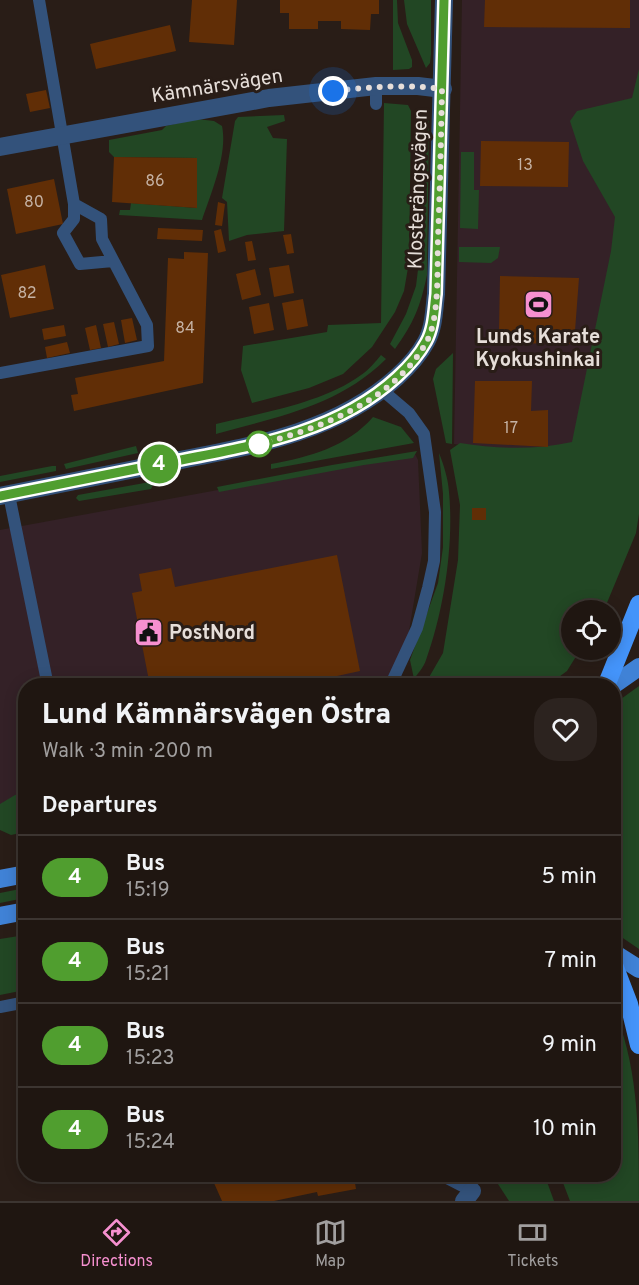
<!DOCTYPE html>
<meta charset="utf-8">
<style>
:root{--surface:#1f1611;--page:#2c231f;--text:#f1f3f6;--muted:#a19f9f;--line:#3c3531;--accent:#f690d0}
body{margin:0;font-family:Overpass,sans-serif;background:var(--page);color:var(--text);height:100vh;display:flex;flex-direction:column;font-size:22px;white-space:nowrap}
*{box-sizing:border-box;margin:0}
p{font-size:20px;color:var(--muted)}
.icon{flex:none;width:33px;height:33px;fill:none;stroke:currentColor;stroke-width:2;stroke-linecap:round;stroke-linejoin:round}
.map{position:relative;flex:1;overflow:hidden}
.sheet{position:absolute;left:18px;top:678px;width:603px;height:504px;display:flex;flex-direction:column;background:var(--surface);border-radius:24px;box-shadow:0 3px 15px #0003,0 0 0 2px var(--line)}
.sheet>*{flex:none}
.badge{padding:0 12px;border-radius:20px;font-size:21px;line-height:39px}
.tools{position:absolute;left:561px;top:600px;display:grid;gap:12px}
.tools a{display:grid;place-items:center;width:60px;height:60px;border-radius:50%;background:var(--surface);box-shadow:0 3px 15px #0003,0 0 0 2px var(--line);font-size:30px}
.you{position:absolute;width:30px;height:30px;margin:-15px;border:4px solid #fff;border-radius:50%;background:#1a73e8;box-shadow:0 0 0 9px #1a73e833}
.map>.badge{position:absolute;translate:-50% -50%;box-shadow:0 0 0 3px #fff}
h2{padding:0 24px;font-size:22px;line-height:54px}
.round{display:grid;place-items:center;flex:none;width:63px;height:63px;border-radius:24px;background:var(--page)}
.overview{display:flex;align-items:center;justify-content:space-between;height:102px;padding:0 24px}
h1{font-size:28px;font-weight:800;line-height:45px}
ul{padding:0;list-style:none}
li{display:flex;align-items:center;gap:18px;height:84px;padding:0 24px;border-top:2px solid var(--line)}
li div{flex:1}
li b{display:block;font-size:22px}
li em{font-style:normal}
li .badge{min-width:66px;font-weight:700;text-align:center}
.dock{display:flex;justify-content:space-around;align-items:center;height:84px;border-top:2px solid var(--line);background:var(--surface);font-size:16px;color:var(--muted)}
.dock a{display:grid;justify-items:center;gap:3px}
.dock .selected{color:var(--accent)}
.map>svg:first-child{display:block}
.industrial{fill:#342127}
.green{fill:#224724}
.building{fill:#612e06}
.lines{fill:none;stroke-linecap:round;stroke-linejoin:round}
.service{stroke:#33527b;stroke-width:12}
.minor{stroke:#33527b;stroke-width:18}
.tertiary{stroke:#33527b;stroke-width:18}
.primary{stroke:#4082d6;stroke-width:18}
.motorway{stroke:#4494fa;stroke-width:18}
.line-casing{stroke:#fff;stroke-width:14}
.line{stroke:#509e2f;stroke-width:9}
.walk{stroke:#e6ded9;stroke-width:6;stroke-dasharray:0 10.8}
.stop-dot{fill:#fff;stroke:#509e2f;stroke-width:3}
.labels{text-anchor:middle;stroke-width:6;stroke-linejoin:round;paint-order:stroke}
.number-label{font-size:16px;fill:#c5b2a4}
.street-label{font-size:20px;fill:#e6ded9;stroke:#291d17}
.poi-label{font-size:20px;font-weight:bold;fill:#e6ded9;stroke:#291d17}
</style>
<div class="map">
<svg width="639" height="1201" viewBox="0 0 639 1201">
<rect width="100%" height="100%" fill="#291d17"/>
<path class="industrial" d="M 462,0 L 639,0 L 639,139 L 573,457 L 454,444 Z
M 415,454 L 418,460 L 422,553 L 400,685 L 26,686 L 25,814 L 0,820 L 0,530 Z"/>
<path class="green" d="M 393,0 L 397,0 L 398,23 L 412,60 L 412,67 L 409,69 L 393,70 Z
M 404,0 L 431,0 L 431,54 L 430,63 L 426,68 L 407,24 Z
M 639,69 L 639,514 L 636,533 L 604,610 L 572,610 L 572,650 L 580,650 L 567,671 L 548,685 L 424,686 L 443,653 L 458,560 L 460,505 L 450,450 L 460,443 C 497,449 536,450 572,442 L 611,251 L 615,217 L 583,161 L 570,121 L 577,111 L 632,98 Z
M 384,103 L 408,105 L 411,111 L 409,262 L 404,291 L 395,312 L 372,347 L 343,374 L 309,388 L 252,403 L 241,370 L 243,346 L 327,332 L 328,325 L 381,323 Z
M 422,110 L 429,117 L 427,275 C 420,308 414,322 395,349 L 390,344 L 406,314 L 416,286 L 420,253 Z
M 284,115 L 285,121 L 267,127 L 273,138 L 287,139 L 284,231 L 247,235 L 229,241 L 227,202 L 222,198 L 235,121 L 238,117 Z
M 197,119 L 214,121 L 222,126 C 228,154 211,193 202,220 L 119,215 L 120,210 L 130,210 L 131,203 L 197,208 L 197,158 L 114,157 L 109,152 L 109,140 L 162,130 L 166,126 Z
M 461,152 L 474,152 L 474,190 L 479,190 L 478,229 L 460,228 Z
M 459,247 L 500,247 L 498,258 L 491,263 L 459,262 Z
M 453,353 L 452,444 L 446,443 L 433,379 L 436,369 Z
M 381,355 L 386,359 C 337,407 279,416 216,434 L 216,424 C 261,413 323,403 361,375 C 369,370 375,362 381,355 Z
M 373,417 L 401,427 L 414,443 L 271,469 L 271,464 C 309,457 347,447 373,417 Z
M 136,446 L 138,453 L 66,469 L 64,464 Z
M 417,451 L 413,458 L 364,465 L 219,492 L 217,487 L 332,465 Z
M 439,453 C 444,466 448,478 449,492 C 454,545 444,610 426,660 C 424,667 418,673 414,679 L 410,660 L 438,583 L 443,547 L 443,494 Z
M 52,466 L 56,466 L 56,471 L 0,482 L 0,476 Z
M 150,482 L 153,485 L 151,489 L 79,501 L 76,498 L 78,495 Z
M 639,686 L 639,949 L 614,932 L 614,704 Z
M 25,793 L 25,832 L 11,835 L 0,830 L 0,804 L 15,795 Z
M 25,888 L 25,898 L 0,903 L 0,893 Z
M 25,935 L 25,990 L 0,995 L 0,939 Z
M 614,1010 C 639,1067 639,1138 639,1201 L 570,1201 L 560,1175 L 614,1174 Z
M 502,1175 L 541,1175 L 546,1179 L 554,1201 L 509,1201 L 498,1184 Z"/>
<path class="building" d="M 192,0 L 237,0 L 234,45 L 189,42 Z
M 280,0 L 379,0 L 379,14 L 371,14 L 370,30 L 341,29 L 341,21 L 318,21 L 318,29 L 289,29 L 289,13 L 280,13 Z
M 485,0 L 630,0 L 630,28 L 484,27 Z
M 170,25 L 176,51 L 96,69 L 90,44 Z
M 46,90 L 50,108 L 30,112 L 26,94 Z
M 481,141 L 569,142 L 568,187 L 480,186 Z
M 114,157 L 197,158 L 197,208 L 112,202 Z
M 54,179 L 63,224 L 16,234 L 7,189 Z
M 218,202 L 225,204 L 222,226 L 215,225 Z
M 158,228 L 203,230 L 202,241 L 157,239 Z
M 221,229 L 226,251 L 218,253 L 214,231 Z
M 291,234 L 294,253 L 287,254 L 283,235 Z
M 252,241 L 256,260 L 248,261 L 245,242 Z
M 184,252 L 208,253 L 203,383 L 74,411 L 71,395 L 78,394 L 75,378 L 164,361 L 168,258 L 184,259 Z
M 45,265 L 54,309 L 10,318 L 1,275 Z
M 289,265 L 294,293 L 274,297 L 269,268 Z
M 255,269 L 261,295 L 242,300 L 236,274 Z
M 500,276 L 579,278 L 574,344 L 506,343 L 506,333 L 499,332 Z
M 303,299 L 308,326 L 287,330 L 282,303 Z
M 269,303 L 274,330 L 254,334 L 249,307 Z
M 132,318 L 137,340 L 125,343 L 121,320 Z
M 114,322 L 119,344 L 108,347 L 103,324 Z
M 64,325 L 66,336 L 44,340 L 42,329 Z
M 96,325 L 101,348 L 90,350 L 85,328 Z
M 67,342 L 70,353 L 47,358 L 45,347 Z
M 475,381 L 532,381 L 531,411 L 548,410 L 548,447 L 473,443 Z
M 472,508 L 486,508 L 486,520 L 472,520 Z
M 337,555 L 360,671 L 337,676 L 339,686 L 150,686 L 132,593 L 142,591 L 139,574 L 171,568 L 175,587 Z
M 210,1174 L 397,1174 L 398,1176 L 355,1183 L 356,1189 L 318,1196 L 317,1192 L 274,1201 L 222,1201 Z"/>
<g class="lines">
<path class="service" d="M 376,86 L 376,104
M 74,204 L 74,219 L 63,233 L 80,264 L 113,261
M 0,373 L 148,346 L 147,325 L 102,239 L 101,219 L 74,204 L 39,0
M 382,390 L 409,413 L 424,434 L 435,512 L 434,561 L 428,588 L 417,628 L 390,686
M 9,495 L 48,686
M 0,1007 L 26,1002
M 439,1174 L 472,1191"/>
<path class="minor" d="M 0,147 L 269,98 L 376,86 L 418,86 L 443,89
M 464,1201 L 472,1191"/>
<path class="tertiary" d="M 0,496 C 55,485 110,474 165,463 C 246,447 334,434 397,377 C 408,367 419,355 426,342 C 434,328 434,310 436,294 L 444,0"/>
<path class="primary" d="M 612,686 L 639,667
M 0,879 L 26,874
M 0,916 L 26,911
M 614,953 L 639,969"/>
<path class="motorway" d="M 606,686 L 639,604
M 614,965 L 629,1004 L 639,1045"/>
</g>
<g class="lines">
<defs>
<path id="line" d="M 0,496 C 55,485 110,474 165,463 C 246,447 334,435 397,377 C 408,367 419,355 426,342 C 434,328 434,309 436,294 L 444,0"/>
</defs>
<use href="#line" class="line-casing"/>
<use href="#line" class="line"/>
<path class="walk" d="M 259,444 C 319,429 393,401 426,343 C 440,319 437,267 438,239 C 440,189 441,139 442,89 C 406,84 370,87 333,91"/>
</g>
<defs>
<symbol id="stadium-square" viewBox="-11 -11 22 22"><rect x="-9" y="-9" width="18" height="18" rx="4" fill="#f690d0" stroke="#291d17"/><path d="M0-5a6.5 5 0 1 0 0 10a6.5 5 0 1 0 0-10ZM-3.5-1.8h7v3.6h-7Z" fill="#111"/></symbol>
<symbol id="civic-square" viewBox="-11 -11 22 22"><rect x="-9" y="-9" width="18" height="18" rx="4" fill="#f690d0" stroke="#291d17"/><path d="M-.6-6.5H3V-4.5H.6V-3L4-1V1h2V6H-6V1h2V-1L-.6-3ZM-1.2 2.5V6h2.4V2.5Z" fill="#111"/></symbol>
</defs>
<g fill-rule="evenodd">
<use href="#stadium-square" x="522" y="288" width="33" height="33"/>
<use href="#civic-square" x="132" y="616" width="33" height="33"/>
</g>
<circle class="stop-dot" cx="259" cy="444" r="12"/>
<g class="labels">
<g class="number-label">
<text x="525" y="170">13</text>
<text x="155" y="186">86</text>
<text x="34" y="207">80</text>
<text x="27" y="298">82</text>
<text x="185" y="333">84</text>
<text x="511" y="433">17</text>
</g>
<g class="street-label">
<text transform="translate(217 85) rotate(-9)" y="7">Kämnärsvägen</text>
<text transform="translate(417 189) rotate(-88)" y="7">Klosterängsvägen</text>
</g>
<g class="poi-label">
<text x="538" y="343">Lunds Karate<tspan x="538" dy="23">Kyokushinkai</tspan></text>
<text x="169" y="639" text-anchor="start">PostNord</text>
</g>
</g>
</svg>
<div class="tools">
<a><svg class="icon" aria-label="locate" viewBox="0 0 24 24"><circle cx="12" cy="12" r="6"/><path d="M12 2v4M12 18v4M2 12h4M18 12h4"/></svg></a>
</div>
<div class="you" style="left:333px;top:91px"></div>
<b class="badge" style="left:159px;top:464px;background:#509e2f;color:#fff">4</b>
<section class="sheet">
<div class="overview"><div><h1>Lund Kämnärsvägen Östra</h1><p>Walk · 3 min · 200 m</p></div><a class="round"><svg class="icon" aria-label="heart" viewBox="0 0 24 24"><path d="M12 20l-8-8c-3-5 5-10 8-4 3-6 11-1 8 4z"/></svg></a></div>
<h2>Departures</h2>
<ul>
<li><span class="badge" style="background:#509e2f;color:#fff">4</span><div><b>Bus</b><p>15:19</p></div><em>5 min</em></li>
<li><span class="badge" style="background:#509e2f;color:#fff">4</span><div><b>Bus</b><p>15:21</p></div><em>7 min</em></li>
<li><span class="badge" style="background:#509e2f;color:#fff">4</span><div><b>Bus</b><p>15:23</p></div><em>9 min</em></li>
<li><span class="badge" style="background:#509e2f;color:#fff">4</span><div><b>Bus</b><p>15:24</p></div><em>10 min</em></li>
</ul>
</section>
</div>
<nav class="dock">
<a class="selected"><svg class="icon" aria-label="directions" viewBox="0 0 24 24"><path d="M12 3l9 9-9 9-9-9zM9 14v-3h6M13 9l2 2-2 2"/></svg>Directions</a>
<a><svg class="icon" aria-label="map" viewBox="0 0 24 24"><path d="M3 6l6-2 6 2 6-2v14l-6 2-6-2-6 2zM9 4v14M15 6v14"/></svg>Map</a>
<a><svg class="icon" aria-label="tickets" viewBox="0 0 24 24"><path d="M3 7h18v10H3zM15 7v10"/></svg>Tickets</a>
</nav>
